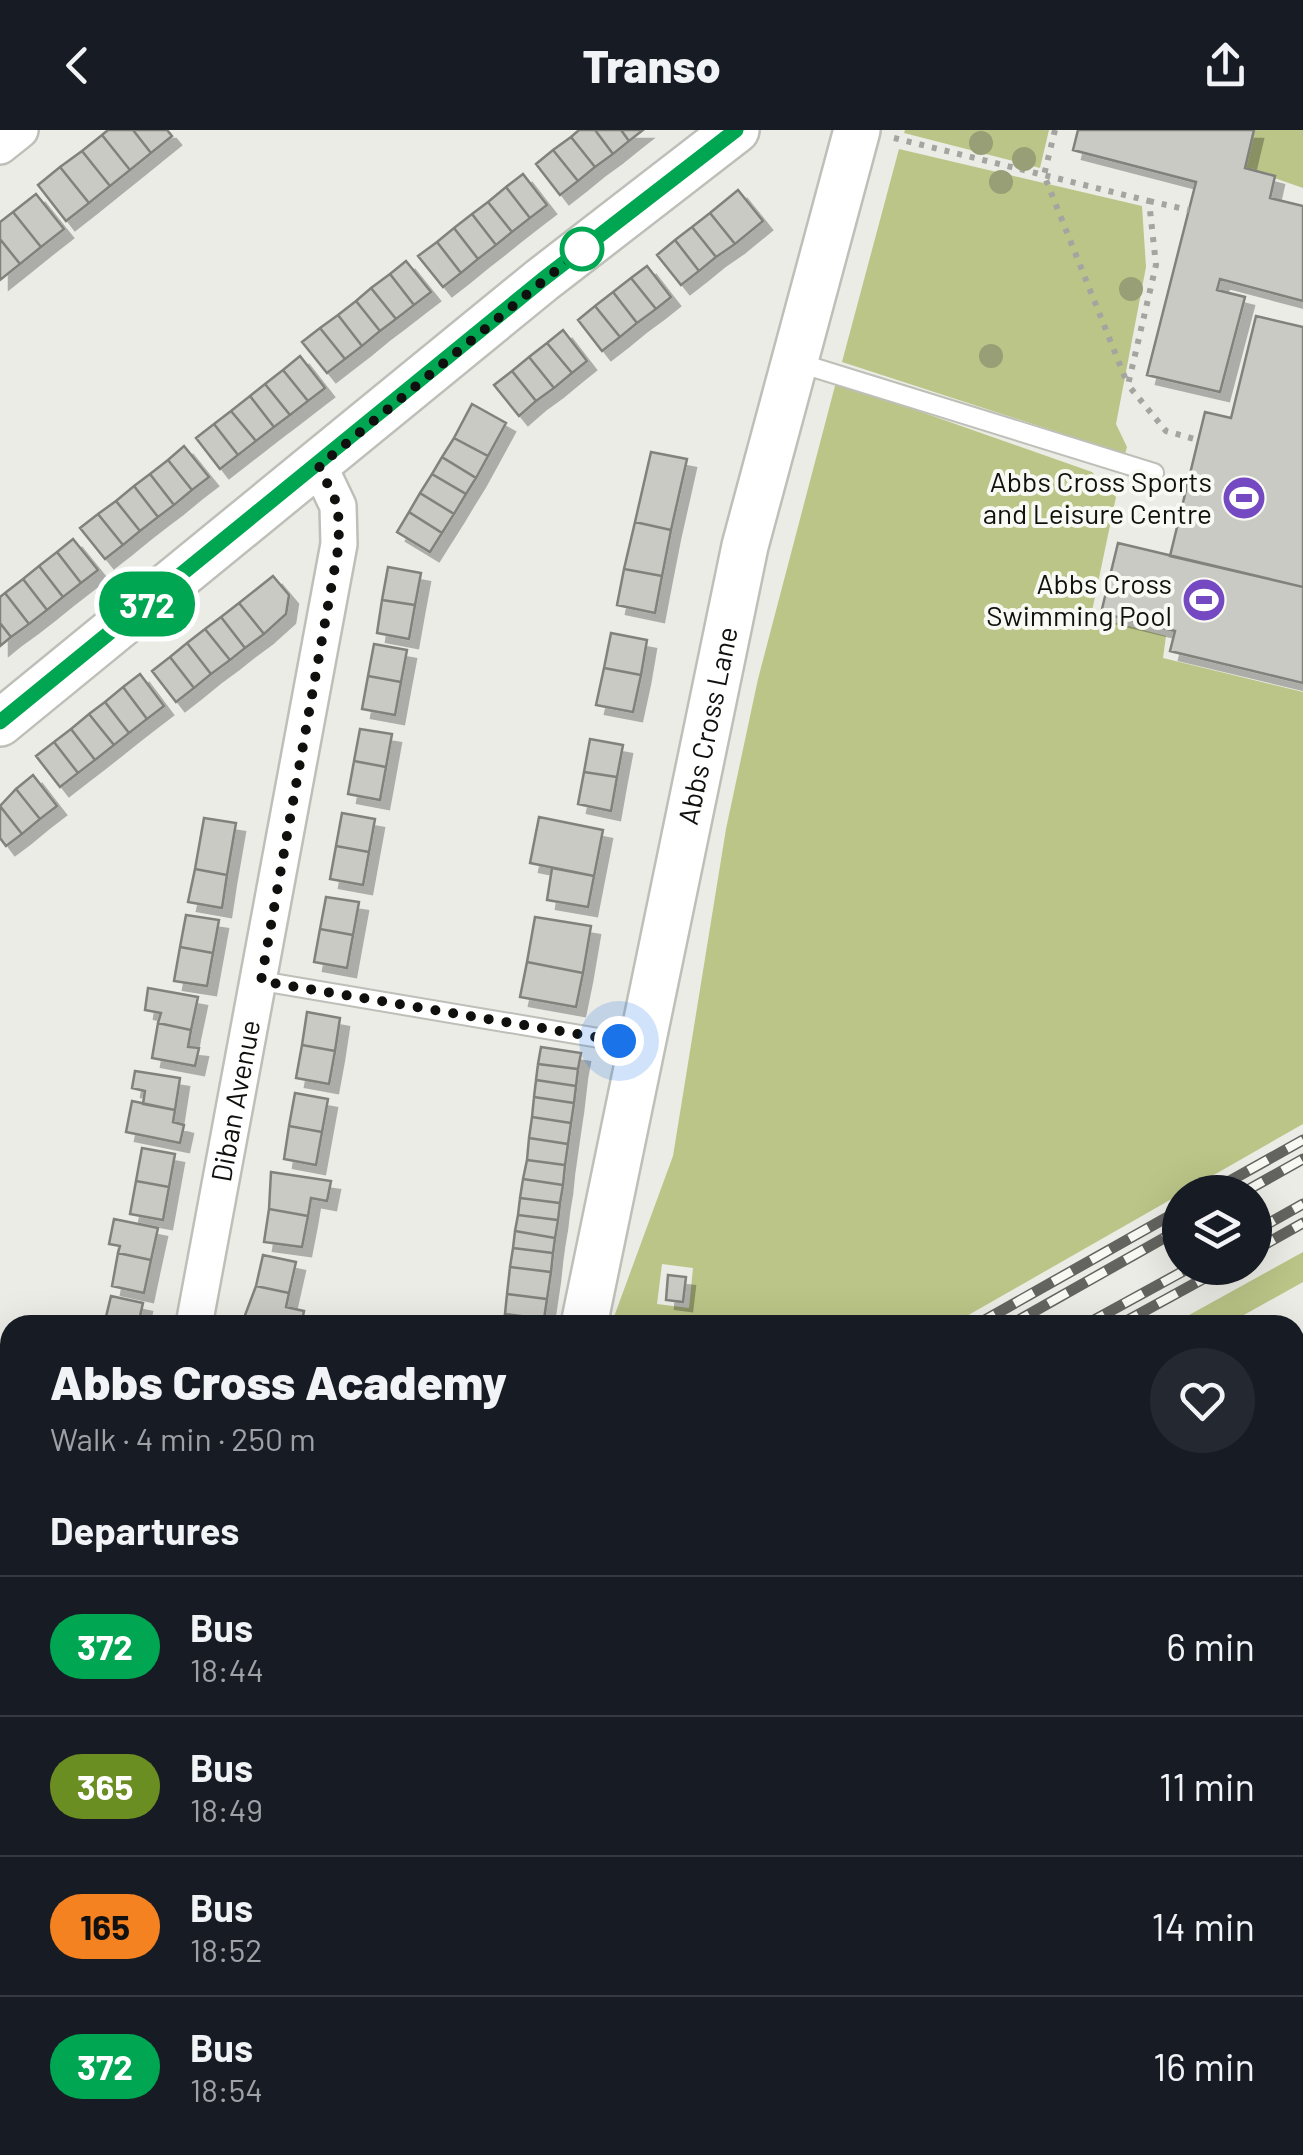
<!DOCTYPE html>
<meta charset="utf-8">
<style>
:root{--surface:#171b24;--page:#242831;--text:#f1f3f6;--muted:#9ea1a6;--line:#363941}
body{margin:0;font-family:Barlow,sans-serif;background:var(--page);color:var(--text);height:100vh;display:flex;flex-direction:column;font-size:38px;white-space:nowrap}
*{box-sizing:border-box;margin:0}
p{font-size:32px;color:var(--muted)}
.icon{flex:none;width:55px;height:55px;fill:none;stroke:currentColor;stroke-width:2;stroke-linecap:round;stroke-linejoin:round}
.map{position:relative;flex:1;overflow:hidden}
.drawer{position:absolute;left:0px;top:1185px;width:1305px;height:840px;display:flex;flex-direction:column;background:var(--surface);border-radius:30px 30px 0 0;box-shadow:0 10px 40px #0002}
.drawer>*{flex:none}
.badge{padding:0 20px;border-radius:32px;font-size:35px;line-height:65px}
.tools{position:absolute;left:1162px;top:1045px;display:grid;gap:20px}
.tools a{display:grid;place-items:center;width:110px;height:110px;border-radius:50%;background:var(--surface);box-shadow:0 10px 40px #0002;font-size:50px}
.you{position:absolute;width:50px;height:50px;margin:-25px;border:8px solid #fff;border-radius:50%;background:#1a73e8;box-shadow:0 0 0 15px #1a73e833}
.map>.badge{position:absolute;translate:-50% -50%;box-shadow:0 0 0 5px #fff}
h2{padding:0 50px;font-size:38px;line-height:90px}
.round{display:grid;place-items:center;flex:none;width:105px;height:105px;border-radius:52px;background:var(--page)}
.overview{display:flex;align-items:center;justify-content:space-between;height:170px;padding:0 50px}
h1{font-size:48px;font-weight:800;line-height:75px}
ul{padding:0;list-style:none}
li{display:flex;align-items:center;gap:30px;height:140px;padding:0 50px;border-top:2px solid var(--line)}
li div{flex:1}
li b{display:block;font-size:38px}
li em{font-style:normal}
li .badge{min-width:110px;font-weight:700;text-align:center}
header{display:flex;justify-content:space-between;align-items:center;height:130px;padding:0 50px;background:var(--surface);font-size:45px;font-weight:800}
.map>svg:first-child{display:block}
.green{fill:#bbc587;fill-rule:evenodd}
.building{fill:#c9cac3;stroke:#81827c;stroke-width:2.5;filter:url(#shadow)}
.lines{fill:none;stroke-linecap:round;stroke-linejoin:round}
.service-casing{stroke:#bebfb8;stroke-width:22}
.minor-casing{stroke:#bebfb8;stroke-width:40}
.tertiary-casing{stroke:#bebfb8;stroke-width:50}
.path{stroke:#a4a5a0;stroke-width:6;stroke-dasharray:5 8;stroke-linecap:butt}
.service{stroke:#fff;stroke-width:18}
.minor{stroke:#fff;stroke-width:35}
.tertiary{stroke:#fff;stroke-width:45}
.rail-casing{stroke:#63645f;stroke-width:11}
.rail{stroke:#f8f9f2;stroke-width:8;stroke-dasharray:22;stroke-linecap:butt}
.tree{fill:#989e75}
.line-casing{stroke:#fff;stroke-width:22}
.line{stroke:#00a651;stroke-width:15}
.walk{stroke:#10110e;stroke-width:10;stroke-dasharray:0 18}
.stop-dot{fill:#fff;stroke:#00a651;stroke-width:5}
.labels{text-anchor:middle;stroke-width:8;stroke-linejoin:round;paint-order:stroke}
.poi-label{font-size:28px;fill:#10110e;stroke:#f8f9f2;text-anchor:end}
.street-label{font-size:28px;fill:#10110e;stroke:#f8f9f2}
</style>
<header><svg class="icon" aria-label="back" viewBox="0 0 24 24"><path d="M15 5l-7 7 7 7"/></svg>Transo<svg class="icon" aria-label="share" viewBox="0 0 24 24"><path d="M12 15V3M7 8l5-5 5 5M5 13v7h14v-7"/></svg></header>
<div class="map">
<svg width="1303" height="2025" viewBox="0 0 1303 2025">
<defs>
<filter id="shadow"><feDropShadow dx="9" dy="9" stdDeviation="0" flood-color="#0004"/></filter>
</defs>
<rect width="100%" height="100%" fill="#ebece5"/>
<path class="green" d="M 905,0 L 1049,0 L 1040,38 L 904,3 Z
M 1254,0 L 1303,0 L 1303,58 L 1245,38 Z
M 899,19 L 1142,76 L 1146,137 L 1116,294 L 1127,317 L 1125,324 L 842,232 Z
M 836,252 L 1092,342 L 1116,367 L 1091,486 L 1166,506 L 1163,528 L 1303,562 L 1303,994 L 951,1195 L 611,1195 L 673,1026 L 726,699 L 758,549 ZM 662,1134 L 693,1138 L 689,1178 L 657,1174 Z
M 1303,1122 L 1303,1152 L 1226,1195 L 1171,1195 Z
M 10,1838 L 10,2015 L 309,2015 L 307,2025 L 0,2025 L 0,1844 Z"/>
<path class="building" d="M 108,0 L 133,0 L 151,23 L 130,40 L 102,5 Z
M 133,0 L 167,0 L 172,6 L 151,23 Z
M 579,0 L 595,0 L 613,24 L 595,37 L 571,7 Z
M 595,0 L 621,0 L 629,11 L 613,24 Z
M 621,0 L 643,0 L 629,11 Z
M 1078,0 L 1254,0 L 1245,38 L 1275,46 L 1270,68 L 1303,76 L 1303,171 L 1220,149 L 1217,160 L 1245,167 L 1220,262 L 1147,245 L 1196,52 L 1073,20 Z
M 102,5 L 130,40 L 110,56 L 82,21 Z
M 571,7 L 595,37 L 578,51 L 553,20 Z
M 553,20 L 578,51 L 560,65 L 536,34 Z
M 82,21 L 110,56 L 89,73 L 60,37 Z
M 60,37 L 89,73 L 66,91 L 38,55 Z
M 523,44 L 547,75 L 530,88 L 506,57 Z
M 506,57 L 530,88 L 512,102 L 488,72 Z
M 738,60 L 763,91 L 735,114 L 710,83 Z
M 36,64 L 64,99 L 41,117 L 13,82 Z
M 488,72 L 512,102 L 496,115 L 472,84 Z
M 13,82 L 41,117 L 20,134 L 0,109 L 0,92 Z
M 710,83 L 735,114 L 716,127 L 692,97 Z
M 472,84 L 496,115 L 478,129 L 454,98 Z
M 692,97 L 716,127 L 699,141 L 675,110 Z
M 454,98 L 478,129 L 461,143 L 437,112 Z
M 0,109 L 20,134 L 0,150 Z
M 675,110 L 699,141 L 681,155 L 657,125 Z
M 437,112 L 461,143 L 443,157 L 418,126 Z
M 406,131 L 431,162 L 414,175 L 390,144 Z
M 647,136 L 671,167 L 656,179 L 631,148 Z
M 390,144 L 414,175 L 396,189 L 371,158 Z
M 631,148 L 656,179 L 637,193 L 613,162 Z
M 371,158 L 396,189 L 380,201 L 356,171 Z
M 613,162 L 637,193 L 620,207 L 595,176 Z
M 356,171 L 380,201 L 362,216 L 338,185 Z
M 595,176 L 620,207 L 602,221 L 578,190 Z
M 338,185 L 362,216 L 345,229 L 320,198 Z
M 1256,186 L 1303,197 L 1303,457 L 1170,426 L 1205,282 L 1231,288 Z
M 320,198 L 345,229 L 327,243 L 302,212 Z
M 563,200 L 587,231 L 572,243 L 547,213 Z
M 547,213 L 572,243 L 554,258 L 529,227 Z
M 300,226 L 325,258 L 308,271 L 283,240 Z
M 529,227 L 554,258 L 536,271 L 512,241 Z
M 283,240 L 308,271 L 290,285 L 265,254 Z
M 512,241 L 536,271 L 519,286 L 494,255 Z
M 265,254 L 290,285 L 274,297 L 250,266 Z
M 250,266 L 274,297 L 256,311 L 231,281 Z
M 472,274 L 506,293 L 488,326 L 454,308 Z
M 231,281 L 256,311 L 238,325 L 214,294 Z
M 214,294 L 238,325 L 220,339 L 196,308 Z
M 454,308 L 488,326 L 476,348 L 442,327 Z
M 184,316 L 209,347 L 192,360 L 168,330 Z
M 651,322 L 687,329 L 671,400 L 635,392 Z
M 442,327 L 476,348 L 466,364 L 432,344 Z
M 168,330 L 192,360 L 174,375 L 150,344 Z
M 150,344 L 174,375 L 158,387 L 134,356 Z
M 432,344 L 466,364 L 454,384 L 420,363 Z
M 134,356 L 158,387 L 140,401 L 116,371 Z
M 420,363 L 454,384 L 442,403 L 409,382 Z
M 116,371 L 140,401 L 123,415 L 98,384 Z
M 409,382 L 442,403 L 430,422 L 397,402 Z
M 98,384 L 123,415 L 105,429 L 80,398 Z
M 635,392 L 671,400 L 662,446 L 624,439 Z
M 73,409 L 98,440 L 81,453 L 57,422 Z
M 1118,413 L 1303,457 L 1303,553 L 1170,521 L 1175,501 L 1101,483 Z
M 57,422 L 81,453 L 63,467 L 39,436 Z
M 39,436 L 63,467 L 47,480 L 23,449 Z
M 388,437 L 421,443 L 415,475 L 382,470 Z
M 624,439 L 662,446 L 655,483 L 617,475 Z
M 273,446 L 289,465 L 286,484 L 264,504 L 239,473 Z
M 23,449 L 47,480 L 29,494 L 5,463 Z
M 5,463 L 29,494 L 11,507 L 0,493 L 0,467 Z
M 382,470 L 415,475 L 409,509 L 377,503 Z
M 239,473 L 264,504 L 245,518 L 221,487 Z
M 221,487 L 245,518 L 230,530 L 205,499 Z
M 0,493 L 11,507 L 0,516 Z
M 205,499 L 230,530 L 211,544 L 187,513 Z
M 611,503 L 647,510 L 641,545 L 604,538 Z
M 187,513 L 211,544 L 194,558 L 170,527 Z
M 374,514 L 407,520 L 401,552 L 368,546 Z
M 170,527 L 194,558 L 176,572 L 152,541 Z
M 604,538 L 641,545 L 633,582 L 596,575 Z
M 140,544 L 164,576 L 147,589 L 123,557 Z
M 368,546 L 401,552 L 395,585 L 362,579 Z
M 123,557 L 147,589 L 129,603 L 105,572 Z
M 105,572 L 129,603 L 114,615 L 89,584 Z
M 89,584 L 114,615 L 95,630 L 71,599 Z
M 71,599 L 95,630 L 78,643 L 54,612 Z
M 360,599 L 392,604 L 386,637 L 354,631 Z
M 590,609 L 623,615 L 617,647 L 584,642 Z
M 54,612 L 78,643 L 60,657 L 36,626 Z
M 354,631 L 386,637 L 380,670 L 348,664 Z
M 584,642 L 617,647 L 611,681 L 578,674 Z
M 33,645 L 57,676 L 40,689 L 16,659 Z
M 16,659 L 40,689 L 22,704 L 0,676 Z
M 0,676 L 22,704 L 6,716 L 0,708 Z
M 342,683 L 375,689 L 369,722 L 336,716 Z
M 539,687 L 603,700 L 594,746 L 530,733 Z
M 204,688 L 236,693 L 227,745 L 195,739 Z
M 336,716 L 369,722 L 363,755 L 330,749 Z
M 552,738 L 594,746 L 588,777 L 547,770 Z
M 195,739 L 227,745 L 222,778 L 188,772 Z
M 326,767 L 359,772 L 353,805 L 320,799 Z
M 186,785 L 219,790 L 213,823 L 180,817 Z
M 535,787 L 591,796 L 583,843 L 527,832 Z
M 320,799 L 353,805 L 347,838 L 314,832 Z
M 180,817 L 213,823 L 207,856 L 174,851 Z
M 527,832 L 583,843 L 576,877 L 520,867 Z
M 148,858 L 198,867 L 191,900 L 158,893 L 161,883 L 145,880 Z
M 307,882 L 340,888 L 335,921 L 302,915 Z
M 158,893 L 191,900 L 188,917 L 199,918 L 195,936 L 152,928 Z
M 302,915 L 335,921 L 329,954 L 296,948 Z
M 541,917 L 581,923 L 578,939 L 538,934 Z
M 538,934 L 578,939 L 576,956 L 536,950 Z
M 135,941 L 180,948 L 175,980 L 143,974 L 145,961 L 132,958 Z
M 536,950 L 576,956 L 574,973 L 534,967 Z
M 295,963 L 328,969 L 322,1002 L 289,996 Z
M 534,967 L 574,973 L 571,993 L 532,987 Z
M 132,971 L 175,980 L 173,992 L 184,995 L 180,1013 L 126,1002 Z
M 532,987 L 571,993 L 568,1014 L 529,1008 Z
M 289,996 L 322,1002 L 316,1035 L 284,1029 Z
M 529,1008 L 568,1014 L 565,1035 L 527,1030 Z
M 142,1018 L 175,1024 L 169,1057 L 136,1051 Z
M 527,1030 L 565,1035 L 563,1055 L 523,1049 Z
M 271,1042 L 331,1051 L 327,1071 L 311,1068 L 308,1086 L 269,1079 Z
M 523,1049 L 563,1055 L 560,1073 L 520,1068 Z
M 136,1051 L 169,1057 L 163,1090 L 130,1084 Z
M 520,1068 L 560,1073 L 558,1090 L 518,1085 Z
M 269,1079 L 308,1086 L 302,1117 L 264,1112 Z
M 518,1085 L 558,1090 L 555,1108 L 515,1101 Z
M 114,1089 L 158,1098 L 151,1130 L 118,1123 L 120,1116 L 109,1114 Z
M 515,1101 L 555,1108 L 553,1123 L 513,1118 Z
M 513,1118 L 553,1123 L 551,1142 L 510,1137 Z
M 118,1123 L 151,1130 L 144,1163 L 112,1156 Z
M 263,1125 L 296,1132 L 289,1163 L 256,1156 Z
M 510,1137 L 551,1142 L 547,1169 L 507,1164 Z
M 668,1145 L 686,1147 L 683,1172 L 666,1170 Z
M 256,1156 L 289,1163 L 286,1177 L 304,1181 L 301,1195 L 244,1188 Z
M 507,1164 L 547,1169 L 544,1189 L 505,1184 Z
M 111,1166 L 143,1173 L 138,1195 L 104,1195 Z
M 505,1184 L 544,1189 L 543,1195 L 503,1195 Z
M 1303,1328 L 1303,1371 L 1299,1373 L 1295,1333 Z
M 7,1370 L 10,1410 L 1,1417 L 0,1376 Z
M 10,1534 L 10,1574 L 7,1576 L 0,1566 L 0,1541 Z
M 1296,1774 L 1303,1776 L 1303,1811 L 1295,1808 Z
M 1295,1824 L 1303,1827 L 1302,1862 L 1295,1860 Z
M 426,2015 L 438,2015 L 468,2023 L 423,2025 Z
M 438,2015 L 470,2015 L 468,2023 Z
M 628,2015 L 671,2015 L 668,2025 L 625,2025 Z
M 829,2015 L 833,2015 L 865,2023 L 827,2025 Z
M 976,2015 L 1012,2015 L 1009,2025 L 974,2025 Z
M 1217,2015 L 1252,2015 L 1250,2025 L 1214,2025 Z"/>
<g class="lines">
<defs>
<path id="service" d="M 796,232 L 1154,343
M 261,851 L 640,915"/>
<g id="minor">
<path d="M 0,16 L 20,0"/>
<path id="s1" d="M 194,1195 L 339,414 L 338,376 L 319,336"/>
<path d="M 1295,1432 L 1303,1428"/>
<path d="M 0,1483 L 10,1476"/>
<path d="M 921,2025 L 924,2015"/>
</g>
<g id="tertiary">
<path d="M 0,593 L 542,150 L 736,0"/>
<path id="s2" d="M 584,1195 L 745,416 L 857,0"/>
<path d="M 539,2025 L 541,2015"/>
</g>
</defs>
<use href="#service" class="service-casing"/>
<use href="#minor" class="minor-casing"/>
<use href="#tertiary" class="tertiary-casing"/>
<path class="path" d="M 1055,0 L 1044,45 L 1128,255
M 894,8 L 1149,71 L 1156,135 L 1128,255 L 1166,301 L 1198,310
M 1149,71 L 1189,80"/>
<use href="#service" class="service"/>
<use href="#minor" class="minor"/>
<use href="#tertiary" class="tertiary"/>
<defs>
<path id="rail" d="M 1210,1062 L 1303,1010
M 1244,1062 L 1303,1029
M 1255,1101 L 1303,1074
M 1255,1120 L 1303,1093
M 976,1195 L 1180,1080
M 1010,1195 L 1180,1099
M 1085,1195 L 1189,1138
M 1119,1195 L 1223,1138
M 0,1749 L 10,1743
M 0,1770 L 10,1764
M 0,1799 L 10,1794
M 0,1819 L 10,1813"/>
</defs>
<use href="#rail" class="rail-casing"/>
<use href="#rail" class="rail"/>
</g>
<g class="tree">
<circle cx="981" cy="13" r="12"/>
<circle cx="1024" cy="29" r="12"/>
<circle cx="1001" cy="52" r="12"/>
<circle cx="1131" cy="159" r="12"/>
<circle cx="991" cy="226" r="12"/>
</g>
<g class="lines">
<defs>
<path id="line" d="M 0,592 L 542,150 L 736,0"/>
</defs>
<use href="#line" class="line-casing"/>
<use href="#line" class="line"/>
<path class="walk" d="M 582,119 L 319,336 L 338,376 L 339,414 L 261,851 L 619,911"/>
</g>
<defs>
<symbol id="stadium-disc" viewBox="-11 -11 22 22"><circle r="9.5" fill="#7449c1" stroke="#f8f9f2"/><path d="M0-5a6.5 5 0 1 0 0 10a6.5 5 0 1 0 0-10ZM-3.5-1.8h7v3.6h-7Z" fill="#fff"/></symbol>
</defs>
<g fill-rule="evenodd">
<use href="#stadium-disc" x="1219" y="343" width="50" height="50"/>
<use href="#stadium-disc" x="1179" y="445" width="50" height="50"/>
</g>
<circle class="stop-dot" cx="582" cy="119" r="20"/>
<g class="labels">
<g class="poi-label">
<text x="1212" y="362">Abbs Cross Sports<tspan x="1212" dy="32">and Leisure Centre</tspan></text>
<text x="1172" y="464">Abbs Cross<tspan x="1172" dy="32">Swimming Pool</tspan></text>
</g>
<g class="street-label">
<text dy="10" stroke="none"><textPath href="#s2" startOffset="612">Abbs Cross Lane</textPath></text>
<text dy="10" stroke="none"><textPath href="#s1" startOffset="228">Diban Avenue</textPath></text>
</g>
</g>
</svg>
<div class="tools">
<a><svg class="icon" aria-label="layers" viewBox="0 0 24 24"><path d="M12 4l9 5-9 5-9-5zM3 14l9 5 9-5"/></svg></a>
</div>
<div class="you" style="left:619px;top:911px"></div>
<b class="badge" style="left:147px;top:474px;background:#00a651;color:#fff">372</b>
<section class="drawer">
<div class="overview"><div><h1>Abbs Cross Academy</h1><p>Walk · 4 min · 250 m</p></div><a class="round"><svg class="icon" aria-label="heart" viewBox="0 0 24 24"><path d="M12 20l-8-8c-3-5 5-10 8-4 3-6 11-1 8 4z"/></svg></a></div>
<h2>Departures</h2>
<ul>
<li><span class="badge" style="background:#00a651;color:#fff">372</span><div><b>Bus</b><p>18:44</p></div><em>6 min</em></li>
<li><span class="badge" style="background:#6b8e23;color:#fff">365</span><div><b>Bus</b><p>18:49</p></div><em>11 min</em></li>
<li><span class="badge" style="background:#f58220;color:#111">165</span><div><b>Bus</b><p>18:52</p></div><em>14 min</em></li>
<li><span class="badge" style="background:#00a651;color:#fff">372</span><div><b>Bus</b><p>18:54</p></div><em>16 min</em></li>
</ul>
</section>
</div>
